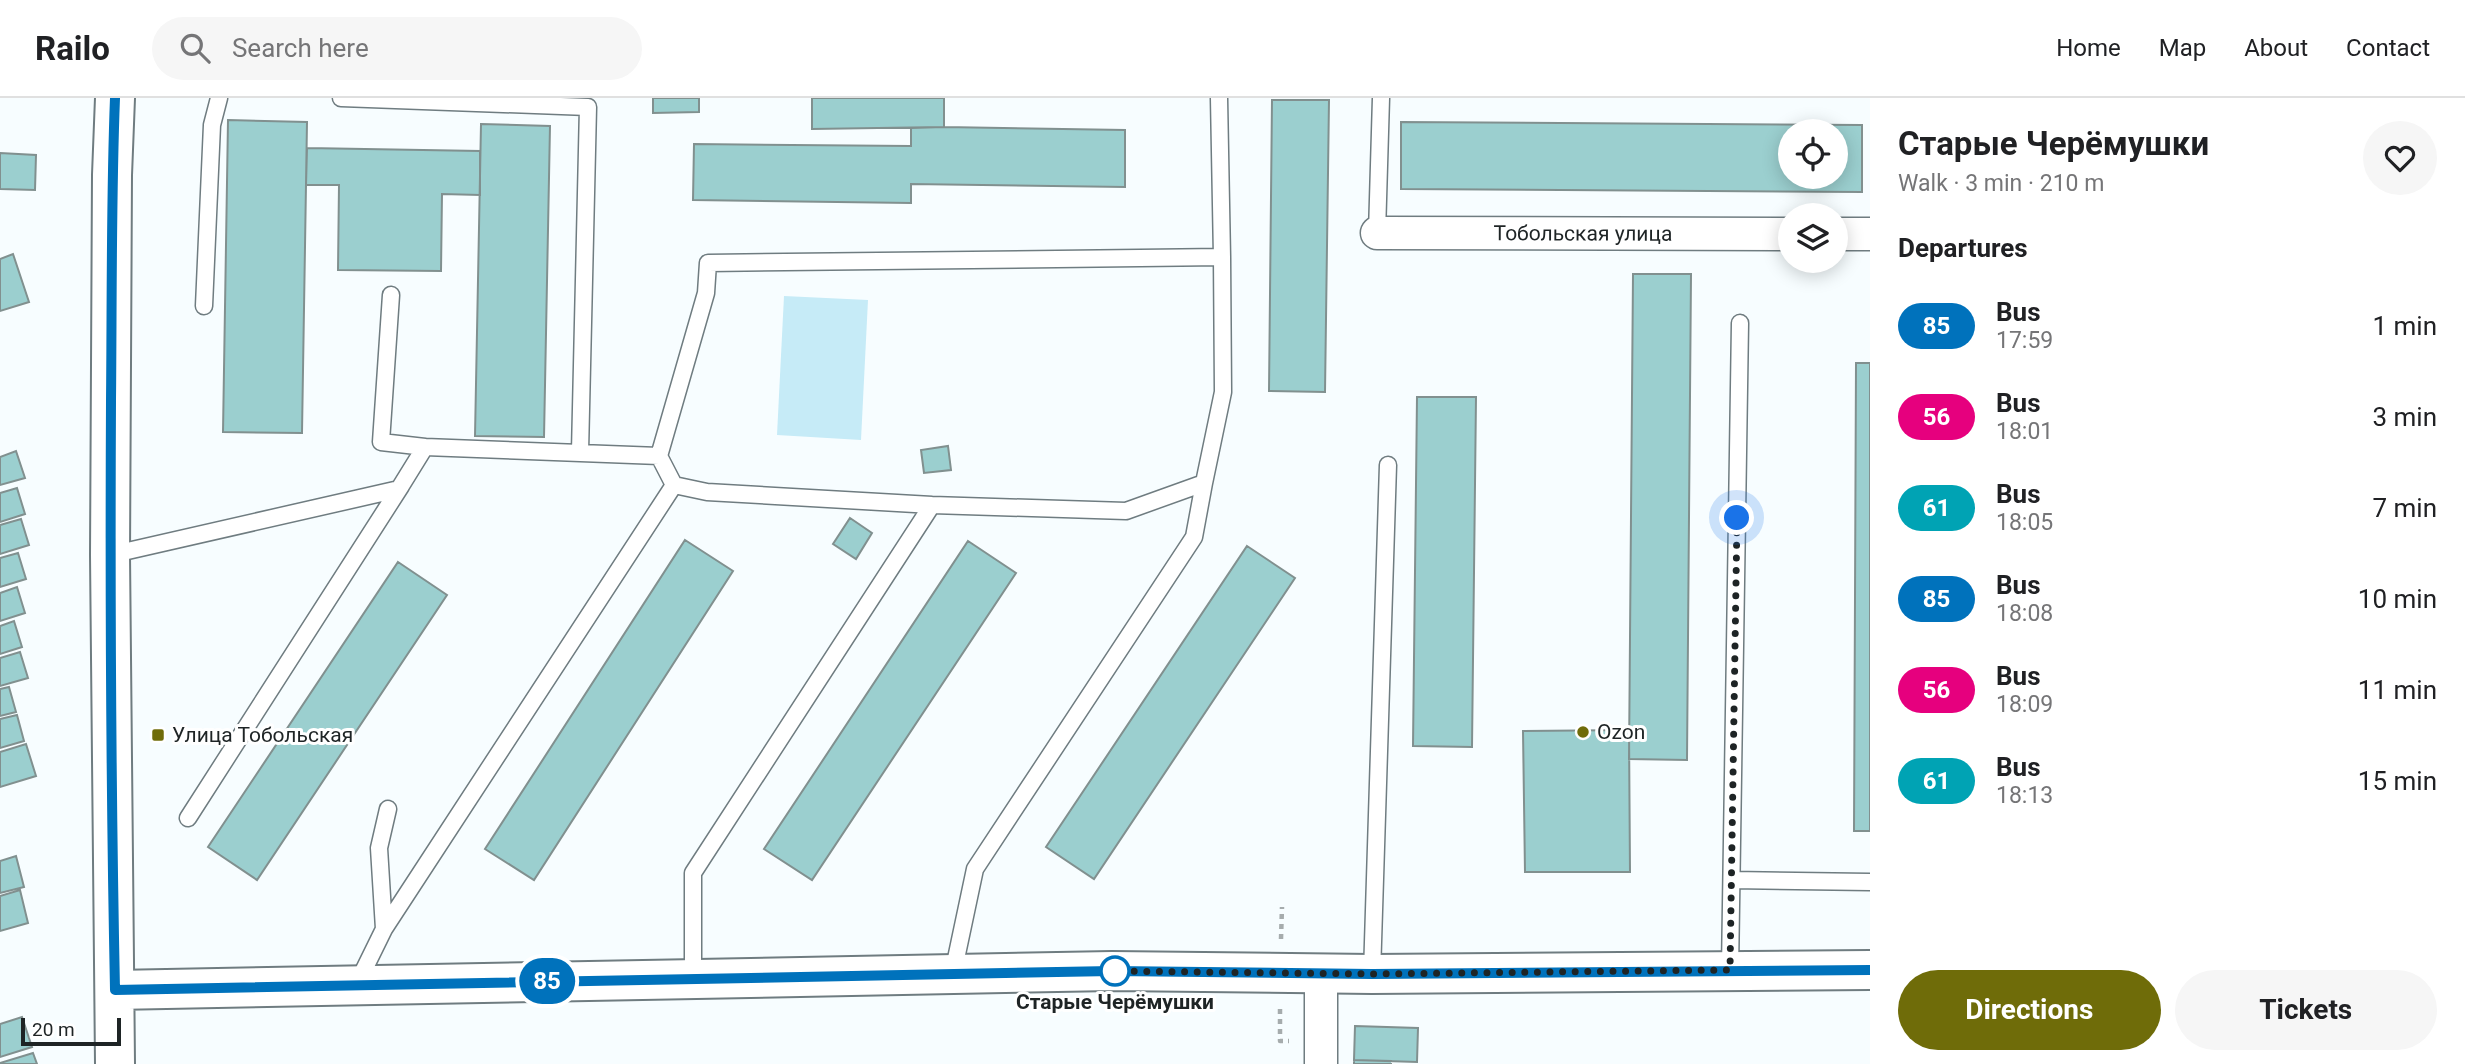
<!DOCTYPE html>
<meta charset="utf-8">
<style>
:root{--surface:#fff;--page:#f6f6f6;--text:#202124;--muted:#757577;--line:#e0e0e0;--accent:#6f6c09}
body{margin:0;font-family:Roboto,sans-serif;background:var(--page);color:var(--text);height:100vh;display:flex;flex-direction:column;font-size:26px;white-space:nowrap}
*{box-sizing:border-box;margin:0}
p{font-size:23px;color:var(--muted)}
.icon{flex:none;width:38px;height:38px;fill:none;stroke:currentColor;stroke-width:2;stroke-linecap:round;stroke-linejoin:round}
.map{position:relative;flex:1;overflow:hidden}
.drawer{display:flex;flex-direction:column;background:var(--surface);width:595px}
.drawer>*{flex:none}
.badge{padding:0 14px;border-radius:23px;font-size:24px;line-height:46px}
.controls{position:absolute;left:1778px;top:21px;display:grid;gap:14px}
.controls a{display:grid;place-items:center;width:70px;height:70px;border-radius:50%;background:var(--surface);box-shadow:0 4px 18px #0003;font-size:35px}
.scale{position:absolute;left:21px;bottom:18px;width:100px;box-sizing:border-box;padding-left:7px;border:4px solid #1e2425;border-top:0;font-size:19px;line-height:24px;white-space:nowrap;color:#1e2425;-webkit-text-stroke:5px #fff;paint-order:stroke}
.you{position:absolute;width:35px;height:35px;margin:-18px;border:5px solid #fff;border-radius:50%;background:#1a73e8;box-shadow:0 0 0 10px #1a73e833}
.map>.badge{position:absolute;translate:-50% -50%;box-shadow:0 0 0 4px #fff}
h2{padding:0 28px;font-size:26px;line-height:63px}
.round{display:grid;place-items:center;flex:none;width:74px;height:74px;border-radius:37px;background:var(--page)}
.summary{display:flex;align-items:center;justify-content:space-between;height:119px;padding:0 28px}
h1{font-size:33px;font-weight:700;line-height:52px}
.cta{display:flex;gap:14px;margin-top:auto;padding:14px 28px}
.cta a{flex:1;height:80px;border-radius:42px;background:var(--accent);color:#fff;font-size:28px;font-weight:700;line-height:80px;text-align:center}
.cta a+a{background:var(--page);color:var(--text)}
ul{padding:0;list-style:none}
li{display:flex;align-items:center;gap:21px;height:91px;padding:0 28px}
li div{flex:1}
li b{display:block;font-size:26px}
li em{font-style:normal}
li .badge{min-width:77px;font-weight:700;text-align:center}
header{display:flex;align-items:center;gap:42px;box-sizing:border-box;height:98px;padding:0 35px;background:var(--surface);border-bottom:2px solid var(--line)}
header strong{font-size:33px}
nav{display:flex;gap:38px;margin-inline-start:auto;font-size:24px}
.search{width:490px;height:63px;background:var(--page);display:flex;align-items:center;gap:18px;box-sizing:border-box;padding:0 24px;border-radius:38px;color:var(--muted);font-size:26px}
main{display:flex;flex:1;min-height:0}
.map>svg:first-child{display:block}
.pitch{fill:#c6ebf7}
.building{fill:#9bcfcf;stroke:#81908f;stroke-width:2;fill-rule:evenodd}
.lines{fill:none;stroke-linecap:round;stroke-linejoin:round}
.lane-casing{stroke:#6f7c80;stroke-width:19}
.street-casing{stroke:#6f7c80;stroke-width:35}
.secondary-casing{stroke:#6f7c80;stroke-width:42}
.path{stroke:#a6acad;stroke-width:4.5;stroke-dasharray:5 5;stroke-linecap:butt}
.lane{stroke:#fff;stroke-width:16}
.street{stroke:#fff;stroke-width:32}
.secondary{stroke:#fff;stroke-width:38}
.line-casing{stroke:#fff;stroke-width:16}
.line{stroke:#0072bc;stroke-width:10}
.walk{stroke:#1e2425;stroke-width:7;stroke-dasharray:0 12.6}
.poi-dot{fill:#6f6c09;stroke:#fff;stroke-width:2.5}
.stop-dot{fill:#fff;stroke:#0072bc;stroke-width:3.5}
.labels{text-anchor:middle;stroke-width:6;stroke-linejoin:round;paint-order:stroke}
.street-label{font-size:21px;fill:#1e2425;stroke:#fff}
.poi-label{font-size:21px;fill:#1e2425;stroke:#fff;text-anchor:start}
.stop-label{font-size:21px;font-weight:bold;fill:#1e2425;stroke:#fff}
</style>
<header>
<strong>Railo</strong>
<div class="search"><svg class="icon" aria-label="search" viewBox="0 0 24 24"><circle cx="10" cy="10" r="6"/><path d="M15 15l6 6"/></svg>Search here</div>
<nav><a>Home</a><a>Map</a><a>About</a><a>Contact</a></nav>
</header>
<main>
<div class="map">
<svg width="1870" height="966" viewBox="0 0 1870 966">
<rect width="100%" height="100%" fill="#f7fdff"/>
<path class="pitch" d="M 784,198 L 868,202 L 861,342 L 777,337 Z"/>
<path class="building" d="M 653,0 L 699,0 L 699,14 L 653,15 Z
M 812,0 L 944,0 L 944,29 L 812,31 Z
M 1272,2 L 1329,2 L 1325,294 L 1269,293 Z
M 228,22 L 307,24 L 302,335 L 223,334 Z
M 1401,24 L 1862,27 L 1862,94 L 1401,91 ZM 1790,33 L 1836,33 L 1836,79 L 1790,79 Z
M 481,26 L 550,28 L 544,339 L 475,338 Z
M 944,29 L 1125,32 L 1125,89 L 911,86 L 911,105 L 693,102 L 694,46 L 911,48 L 911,30 Z
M 307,50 L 480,53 L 480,97 L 442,96 L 441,173 L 338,172 L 339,87 L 306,87 Z
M 0,55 L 36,57 L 35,92 L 0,91 Z
M 13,156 L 29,204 L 0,213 L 0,161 Z
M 1633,176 L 1691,176 L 1687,662 L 1629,661 Z
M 1856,265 L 1870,265 L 1870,733 L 1854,733 Z
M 1417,299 L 1476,299 L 1472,649 L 1413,648 Z
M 948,348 L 951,372 L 924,375 L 921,352 Z
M 16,353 L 25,380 L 0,387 L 0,359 Z
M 17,390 L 25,416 L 0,424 L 0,395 Z
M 850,420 L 872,435 L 856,461 L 833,446 Z
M 21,421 L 29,447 L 0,456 L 0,427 Z
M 685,442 L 733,473 L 534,782 L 485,751 Z
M 968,443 L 1016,475 L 812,782 L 764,751 Z
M 1247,448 L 1295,480 L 1094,781 L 1046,749 Z
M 18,455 L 26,481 L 0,489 L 0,460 Z
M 398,464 L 447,497 L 257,782 L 208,749 Z
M 17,489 L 25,515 L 0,523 L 0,495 Z
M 14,523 L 22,549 L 0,556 L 0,528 Z
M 20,554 L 28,580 L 0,588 L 0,560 Z
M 9,589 L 16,614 L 0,618 L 0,591 Z
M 17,617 L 24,643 L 0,650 L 0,621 Z
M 1629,632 L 1630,774 L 1525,774 L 1523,633 Z
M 26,646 L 36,678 L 0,689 L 0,654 Z
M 16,758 L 24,789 L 0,795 L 0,763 Z
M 20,792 L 28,825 L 0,833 L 0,798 Z
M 22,919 L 32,949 L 0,959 L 0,926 Z
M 1355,928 L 1418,930 L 1417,964 L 1354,962 Z
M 33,955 L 37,966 L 0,966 L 0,965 Z
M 1354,962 L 1391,963 L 1391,966 L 1354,966 Z"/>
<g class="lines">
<defs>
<path id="lane" d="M 341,0 L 588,9 L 580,354
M 1219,0 L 1222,159
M 1377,135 L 1381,0
M 391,197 L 381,344 L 425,349 L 420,357
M 204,208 L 212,27 L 219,0
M 110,457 L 399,391 L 425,349 L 659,358 L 674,387 L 707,394 L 932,407 L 1126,413 L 1204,385 L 1223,294 L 1222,159 L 708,165 L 706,195 L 659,358
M 188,720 L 401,388
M 1732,782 L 1870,784
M 384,831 L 674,387
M 1730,872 L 1740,225
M 953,875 L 975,771 L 1194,439 L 1204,385
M 1372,876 L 1388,367
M 693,880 L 693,775 L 932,407
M 357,886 L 384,831 L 379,750 L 388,711"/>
<g id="street">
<path id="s1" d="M 1377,135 L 1790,136"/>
<path d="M 1836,136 L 1870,136"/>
<path d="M 1321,875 L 1321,966"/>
</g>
<path id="secondary" d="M 115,892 L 1112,873 L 1372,876 L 1870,872
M 115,966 L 110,457 L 112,77 L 115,0"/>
</defs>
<use href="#lane" class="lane-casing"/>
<use href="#street" class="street-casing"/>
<use href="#secondary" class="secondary-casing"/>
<path class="path" d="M 1281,841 L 1282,809
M 1280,911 L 1280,943 L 1289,943"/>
<use href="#lane" class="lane"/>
<use href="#street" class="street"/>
<use href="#secondary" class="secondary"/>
</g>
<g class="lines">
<defs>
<path id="line" d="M 115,0 C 111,101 112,202 111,303 C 110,499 111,695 115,892 L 1112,873 L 1372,876 L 1870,872"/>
</defs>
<use href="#line" class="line-casing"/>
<use href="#line" class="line"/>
<path class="walk" d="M 1115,873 L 1112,873 L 1372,876 L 1730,872 L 1737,420"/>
</g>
<g class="poi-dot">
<circle cx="1583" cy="634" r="7"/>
<rect x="151" y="630" width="14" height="14" rx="3.5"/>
</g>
<circle class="stop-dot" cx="1115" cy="873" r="14"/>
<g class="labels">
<g class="street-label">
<text dy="7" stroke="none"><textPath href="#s1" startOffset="206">Тобольская улица</textPath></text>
</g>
<g class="poi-label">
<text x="1597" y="641">Ozon</text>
<text x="172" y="644">Улица Тобольская</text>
</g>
<g class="stop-label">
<text x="1115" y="911">Старые Черёмушки</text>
</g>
</g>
</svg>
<div class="controls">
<a><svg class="icon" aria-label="locate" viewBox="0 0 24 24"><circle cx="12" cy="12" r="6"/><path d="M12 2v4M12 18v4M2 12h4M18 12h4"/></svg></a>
<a><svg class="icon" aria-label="layers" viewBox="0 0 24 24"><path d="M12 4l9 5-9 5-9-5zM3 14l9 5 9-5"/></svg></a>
</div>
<div class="scale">20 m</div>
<div class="you" style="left:1737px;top:420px"></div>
<b class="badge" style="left:547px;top:883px;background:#0072bc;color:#fff">85</b>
</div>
<section class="drawer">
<div class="summary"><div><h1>Старые Черёмушки</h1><p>Walk · 3 min · 210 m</p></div><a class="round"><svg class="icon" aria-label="heart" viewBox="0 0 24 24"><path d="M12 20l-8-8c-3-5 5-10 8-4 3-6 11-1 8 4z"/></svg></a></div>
<h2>Departures</h2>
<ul>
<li><span class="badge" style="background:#0072bc;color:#fff">85</span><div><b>Bus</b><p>17:59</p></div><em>1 min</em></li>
<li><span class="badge" style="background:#e6007e;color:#fff">56</span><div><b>Bus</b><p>18:01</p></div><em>3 min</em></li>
<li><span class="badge" style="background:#00a3b4;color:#fff">61</span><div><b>Bus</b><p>18:05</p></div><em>7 min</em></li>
<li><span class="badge" style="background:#0072bc;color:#fff">85</span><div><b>Bus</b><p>18:08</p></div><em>10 min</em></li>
<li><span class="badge" style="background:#e6007e;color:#fff">56</span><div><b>Bus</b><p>18:09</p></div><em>11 min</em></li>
<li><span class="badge" style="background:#00a3b4;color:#fff">61</span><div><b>Bus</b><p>18:13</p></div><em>15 min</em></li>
</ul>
<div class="cta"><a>Directions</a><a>Tickets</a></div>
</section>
</main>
